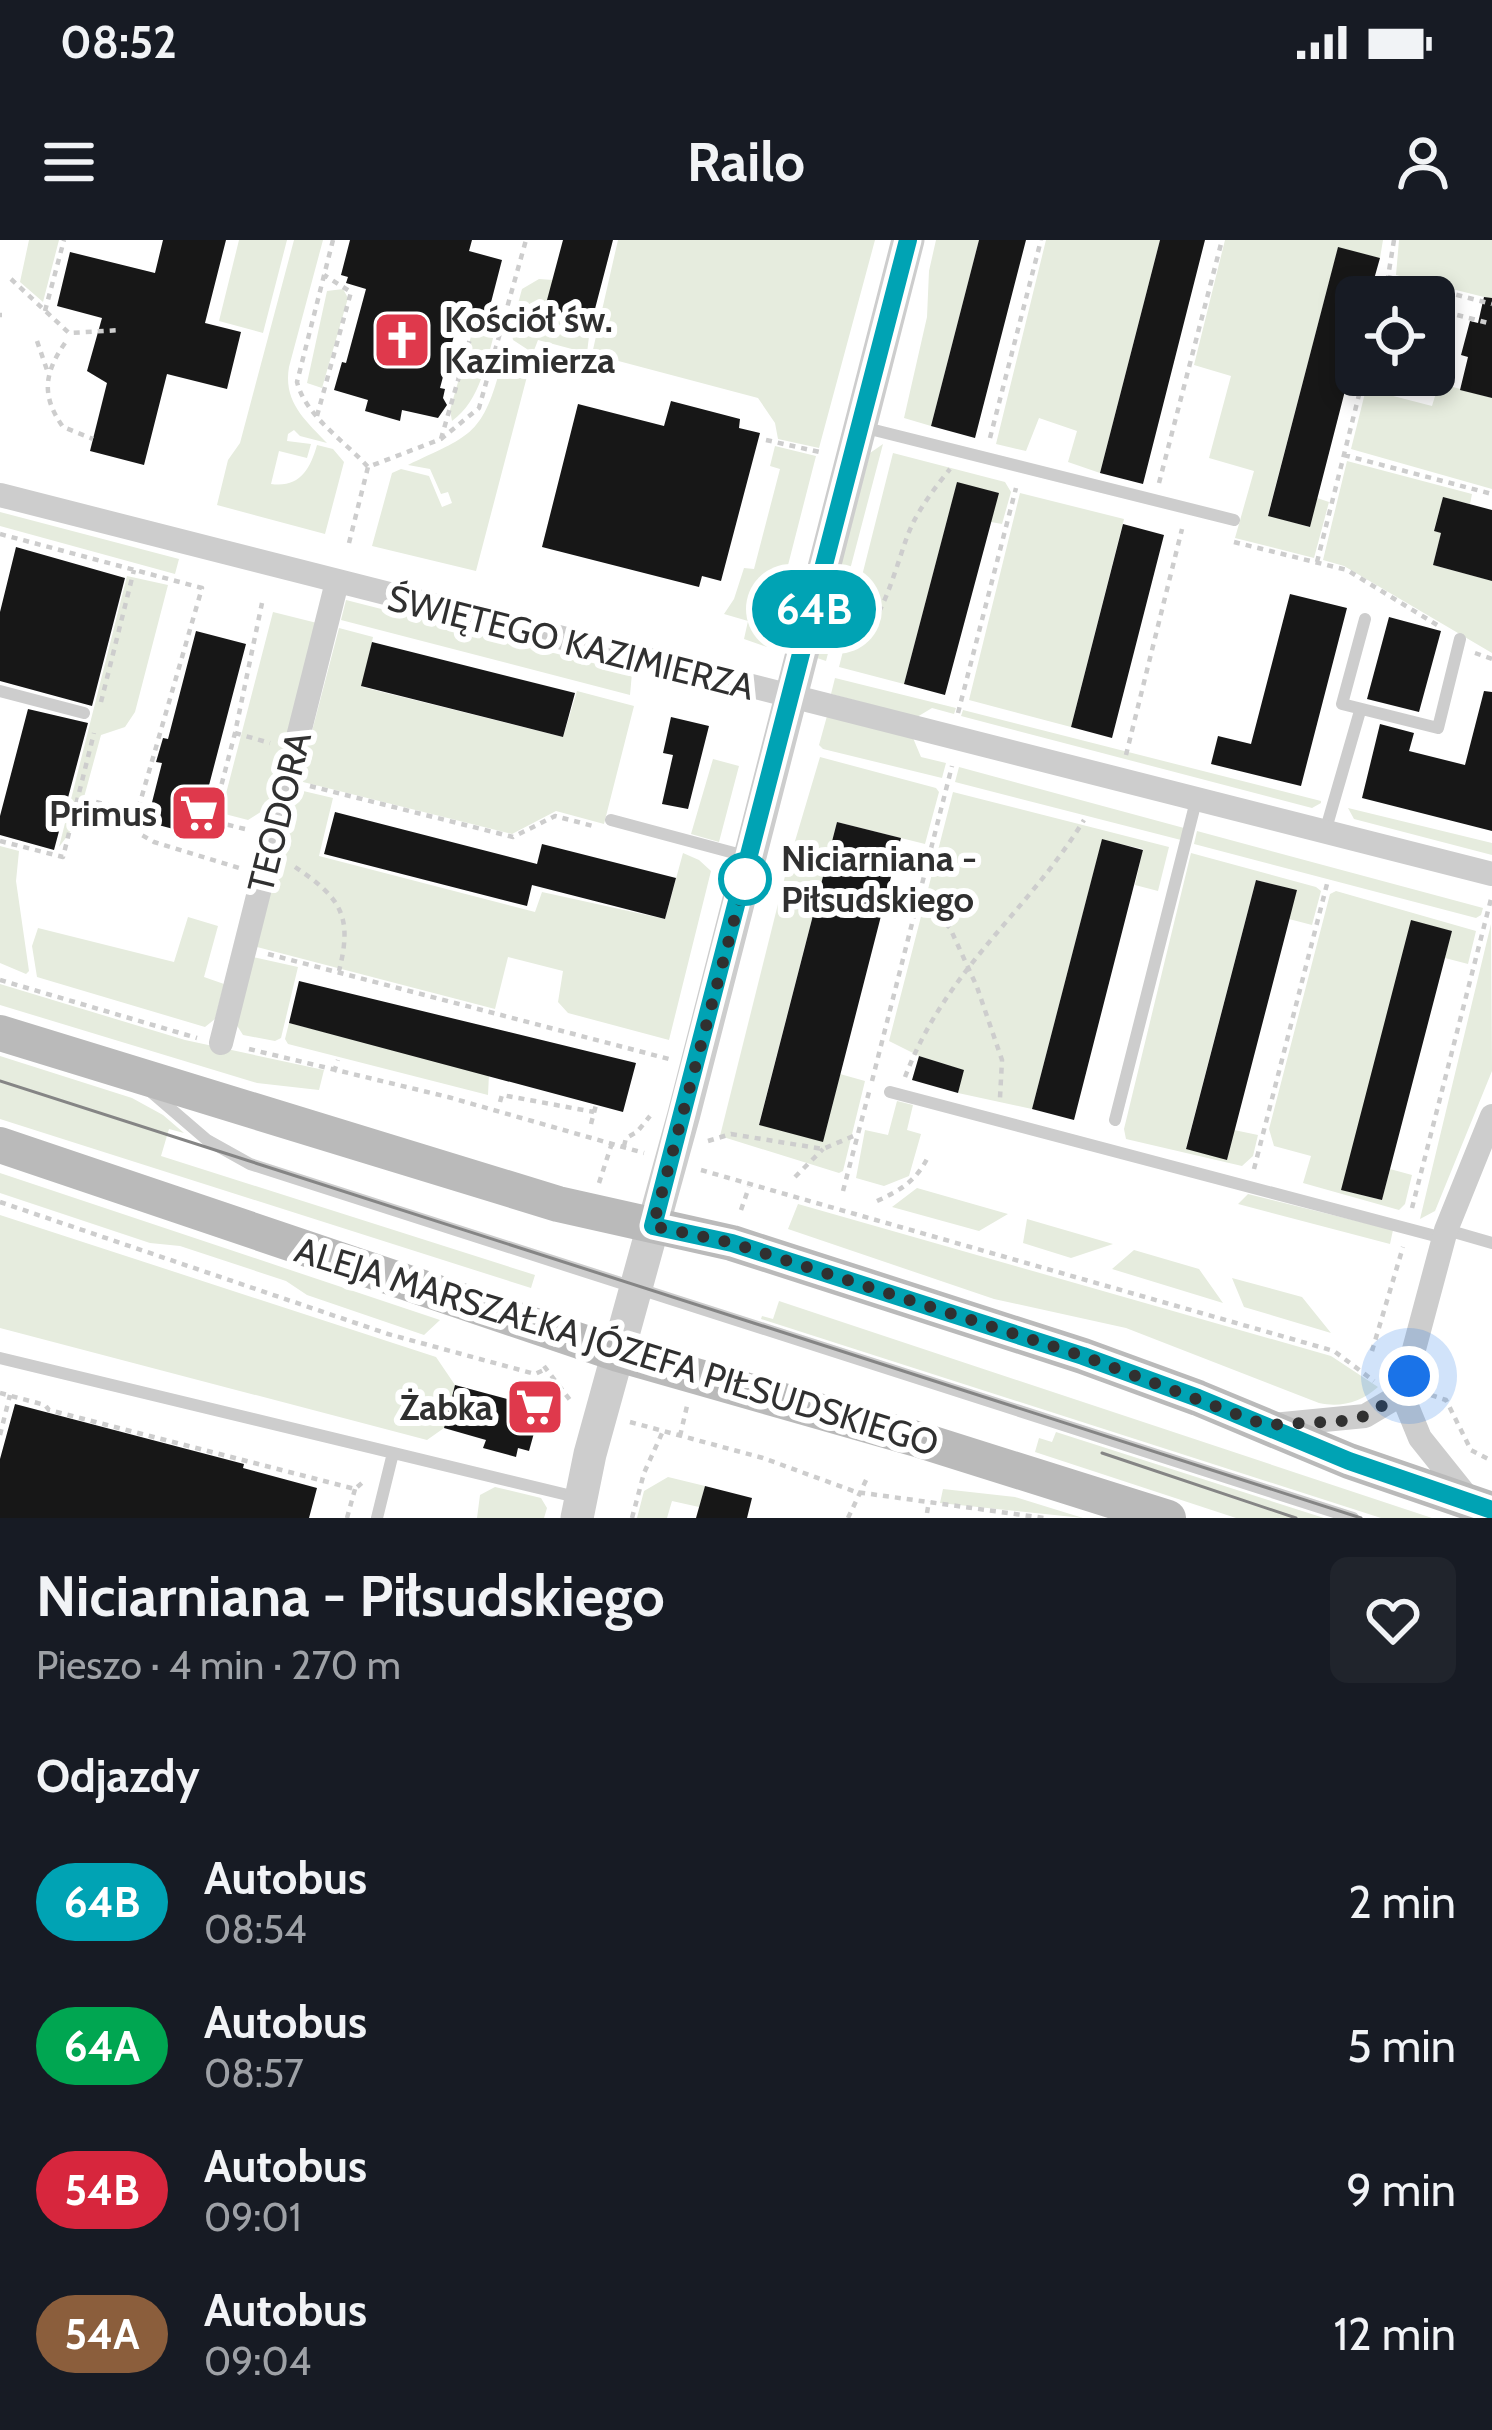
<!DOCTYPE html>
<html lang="pl">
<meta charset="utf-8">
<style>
:root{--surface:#171b24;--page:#20242c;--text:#f1f3f6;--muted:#9ea1a6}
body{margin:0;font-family:Cabin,sans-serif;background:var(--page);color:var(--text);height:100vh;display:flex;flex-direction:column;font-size:45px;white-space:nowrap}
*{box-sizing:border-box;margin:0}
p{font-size:39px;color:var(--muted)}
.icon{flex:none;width:66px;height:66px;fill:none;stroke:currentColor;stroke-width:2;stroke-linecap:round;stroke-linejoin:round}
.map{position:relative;height:1278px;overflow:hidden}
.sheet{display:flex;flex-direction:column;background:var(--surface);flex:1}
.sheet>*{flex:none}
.badge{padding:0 24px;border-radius:39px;font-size:42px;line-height:78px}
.controls{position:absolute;left:1335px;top:36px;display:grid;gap:24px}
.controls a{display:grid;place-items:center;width:120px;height:120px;border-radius:18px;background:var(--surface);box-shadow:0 6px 18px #0003;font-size:60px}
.you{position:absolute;width:60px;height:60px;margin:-30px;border:9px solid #fff;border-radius:50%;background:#1a73e8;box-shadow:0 0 0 18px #1a73e833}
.map>.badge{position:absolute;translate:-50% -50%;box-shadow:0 0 0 6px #fff}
h2{padding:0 36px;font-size:45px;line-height:108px}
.round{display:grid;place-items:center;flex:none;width:126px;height:126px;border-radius:18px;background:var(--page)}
.head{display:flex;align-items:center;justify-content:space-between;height:204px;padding:0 36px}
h1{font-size:57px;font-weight:700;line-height:90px}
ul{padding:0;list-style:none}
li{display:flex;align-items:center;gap:36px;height:144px;padding:0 36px}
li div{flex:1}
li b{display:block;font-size:45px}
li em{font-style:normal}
li .badge{min-width:132px;font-weight:700;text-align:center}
.status{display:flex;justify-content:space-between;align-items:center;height:84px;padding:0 60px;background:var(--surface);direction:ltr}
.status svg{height:33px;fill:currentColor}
header{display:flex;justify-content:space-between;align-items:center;height:156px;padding:0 36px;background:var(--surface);font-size:54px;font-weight:700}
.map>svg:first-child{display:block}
.green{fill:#e6ecde}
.building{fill:#171717}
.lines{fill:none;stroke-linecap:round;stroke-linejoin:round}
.path{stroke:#cdcdcd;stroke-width:4.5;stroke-dasharray:6 6;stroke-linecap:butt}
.service{stroke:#cdcdcd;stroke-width:12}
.minor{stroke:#cdcdcd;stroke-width:24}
.tertiary{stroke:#cdcdcd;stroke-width:33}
.secondary{stroke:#bababa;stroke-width:36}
.tram{stroke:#858585;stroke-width:3}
.line-casing{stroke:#fff;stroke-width:27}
.line{stroke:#00a3b4;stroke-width:18}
.walk{stroke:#303030;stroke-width:12;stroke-dasharray:0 21.6}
.stop-dot{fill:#fff;stroke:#00a3b4;stroke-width:6}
.labels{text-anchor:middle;stroke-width:12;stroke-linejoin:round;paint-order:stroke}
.poi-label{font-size:36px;font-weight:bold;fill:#303030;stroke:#fff;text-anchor:end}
.street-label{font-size:36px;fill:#303030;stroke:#fff}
.stop-label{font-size:36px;font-weight:bold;fill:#303030;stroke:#fff;text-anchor:start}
</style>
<div class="status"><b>08:52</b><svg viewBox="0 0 49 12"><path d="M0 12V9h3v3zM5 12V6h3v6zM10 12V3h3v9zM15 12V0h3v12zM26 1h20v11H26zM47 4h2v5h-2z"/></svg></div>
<header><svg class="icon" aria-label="menu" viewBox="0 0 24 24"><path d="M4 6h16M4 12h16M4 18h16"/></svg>Railo<svg class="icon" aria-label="person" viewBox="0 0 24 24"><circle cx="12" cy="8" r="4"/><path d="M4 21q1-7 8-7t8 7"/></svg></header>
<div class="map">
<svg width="1492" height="1278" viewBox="0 0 1492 1278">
<rect width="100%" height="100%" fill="#fff"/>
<path class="green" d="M 29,0 L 59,0 L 43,62 L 20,42 Z
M 239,0 L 287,0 L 263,93 L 219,81 Z
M 294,0 L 323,0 L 289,127 C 283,162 305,180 327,203 L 300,196 L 294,190 L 288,194 L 287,201 L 311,204 L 307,218 L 279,211 L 271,244 C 299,248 310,230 317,205 L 333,209 L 344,222 L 325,294 L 217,265 L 228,220 L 240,203 Z
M 618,0 L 875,0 L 819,208 L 778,199 L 775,183 L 758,158 L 592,114 Z
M 936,0 L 979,0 L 931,186 L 904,178 L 927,77 L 929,31 Z
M 1046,0 L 1160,0 L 1100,233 L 1068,222 L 1077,191 L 1039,178 L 1026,211 L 996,204 Z
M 1225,0 L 1383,0 L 1380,18 L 1338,8 L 1268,275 L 1309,287 L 1317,258 L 1329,262 L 1314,318 L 1235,298 L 1254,231 L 1209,218 L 1231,136 L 1194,125 Z
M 1399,0 L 1492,0 L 1492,59 L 1396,35 Z
M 539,39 L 553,40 L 544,75 L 590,88 L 587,113 L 538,100 L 533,113 L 513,100 L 511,89 L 522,49 Z
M 343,49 L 348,58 L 322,148 L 307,143 L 327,51 Z
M 484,86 L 496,88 C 486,121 481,160 452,181 L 450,170 L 472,93 Z
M 514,122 L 530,125 L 476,331 L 372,306 L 392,233 L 401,229 L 429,236 L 442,267 L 452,263 L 448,252 L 441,254 L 430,229 L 408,225 C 468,196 482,197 500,129 Z
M 1439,143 L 1492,158 L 1492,249 L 1351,209 L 1366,149 L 1432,166 Z
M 883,204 L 826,421 L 817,418 L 870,213 Z
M 775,206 L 816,216 L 767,407 L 744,399 L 748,381 L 724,374 L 734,359 L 744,328 L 754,329 L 780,229 L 770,226 Z
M 893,213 L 1005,242 L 1011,252 L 1002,284 L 991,282 L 998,253 L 957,243 L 904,444 L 839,427 Z
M 1347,221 L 1472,254 L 1470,264 L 1443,258 L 1434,290 L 1441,293 L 1433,325 L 1489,340 L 1492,331 L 1492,413 L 1344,326 L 1323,320 Z
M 1020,253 L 1124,279 L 1071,487 L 969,460 Z
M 0,272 L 179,319 L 175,334 L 0,286 Z
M 127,336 L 168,345 L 135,472 L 125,487 L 101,495 L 77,583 L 59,607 Z
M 346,360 L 632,433 L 630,455 L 341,380 Z
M 273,372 L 317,383 L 270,566 L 248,580 L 221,573 Z
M 339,388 L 373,397 L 362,447 L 563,497 L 577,451 L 634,466 L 604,584 L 556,571 L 512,594 L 299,541 Z
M 835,438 L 956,468 L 954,474 L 932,468 L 917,477 L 831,454 Z
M 963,470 L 1321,561 L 1321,563 L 1312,568 L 961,476 Z
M 827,476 L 913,498 L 921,517 L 946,523 L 942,538 L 823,509 L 819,505 Z
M 820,517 L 936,548 L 939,552 L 925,604 L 837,582 L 759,884 L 823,901 L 840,834 L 865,841 L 843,931 L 839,933 L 720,896 L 787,628 Z
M 713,519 L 739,526 L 719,602 L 691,594 Z
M 959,527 L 1184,588 L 1181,600 L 955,542 Z
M 299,550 L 333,558 L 319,616 L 535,672 L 542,652 L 665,679 L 683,613 L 699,620 L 711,631 L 669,800 L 568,773 L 558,762 L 563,731 L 508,717 L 495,769 L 257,707 L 295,552 Z
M 953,552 L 1169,607 L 1158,651 L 1135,645 L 1143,609 L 1102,600 L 1032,869 L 958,853 L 963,830 L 919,816 L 889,801 Z
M 1348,568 L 1492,603 L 1492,615 L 1354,579 Z
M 1197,591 L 1483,668 L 1481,675 L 1476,678 L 1194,604 Z
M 0,606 L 19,611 L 16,641 L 29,731 L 26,734 L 0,723 Z
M 1191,613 L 1316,647 L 1321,651 L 1312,685 L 1289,679 L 1296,650 L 1256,640 L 1186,908 L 1227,919 L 1234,890 L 1258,895 L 1253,916 L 1242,926 L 1126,899 L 1124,889 Z
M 1336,651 L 1476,691 L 1468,724 L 1445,718 L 1451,691 L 1412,681 L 1342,950 L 1382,960 L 1390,929 L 1412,935 L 1405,964 L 1399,970 L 1303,943 L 1311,916 L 1274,906 L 1269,889 L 1330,654 Z
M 188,677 L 218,686 L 204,737 L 224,744 L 215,779 L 205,787 L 37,737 L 32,706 L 38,688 L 174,722 Z
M 1491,684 L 1492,831 L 1435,971 L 1420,979 Z
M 253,717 L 298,727 L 281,798 L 275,801 L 243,795 L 236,784 Z
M 0,744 L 185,800 L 324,830 L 319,850 L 257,843 L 0,765 Z
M 289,783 L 489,834 L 488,855 L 288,804 L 285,799 Z
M 0,816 L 132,858 L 163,875 L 184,893 L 169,889 L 161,916 L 535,1035 L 531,1048 L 0,879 Z
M 897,861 L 913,865 L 907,890 L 921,894 L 909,936 L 884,946 L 856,938 L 865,890 L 888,895 Z
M 0,933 L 440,1080 L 424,1095 L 307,1055 L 286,1041 L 180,1006 L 150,1003 L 0,953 Z
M 917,948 L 1008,974 L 979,991 L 892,967 Z
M 1248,954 L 1393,990 L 1390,1004 L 1238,964 Z
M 798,964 L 1331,1116 L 1378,1147 C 1361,1162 1341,1168 1319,1163 L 1126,1088 L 994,1059 L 788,989 Z
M 0,975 L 436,1117 L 455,1145 L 444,1188 L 427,1200 L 0,1088 Z
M 1027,979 L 1113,1004 L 1071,1018 L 1023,1003 Z
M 1134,1010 L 1199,1029 L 1223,1063 L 1112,1029 Z
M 1232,1038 L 1302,1057 L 1331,1093 L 1244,1067 Z
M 779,1061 L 1432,1278 L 1381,1278 L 761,1079 L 762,1076 L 773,1079 Z
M 1056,1192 L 1324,1278 L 1236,1278 L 1035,1212 L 1039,1198 L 1052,1202 Z
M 668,1237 L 705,1246 L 699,1267 L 672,1261 L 667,1278 L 637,1278 L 644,1251 Z
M 495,1247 L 541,1258 L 547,1268 L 544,1278 L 477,1278 L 480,1255 Z
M 943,1249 L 1015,1257 L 1083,1278 L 940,1263 Z"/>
<path class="building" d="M 163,0 L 226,0 L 205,83 L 241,92 L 227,149 L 167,134 L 144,225 L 90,211 L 107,143 L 87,131 L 102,78 L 57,66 L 70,12 L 155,33 Z
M 350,0 L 472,0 L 469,11 L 502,20 L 488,74 L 481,72 L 479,79 L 460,73 L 440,148 L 445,149 L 443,158 L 447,165 L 438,178 L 402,170 L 400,181 L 365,171 L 368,160 L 334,150 L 342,122 L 346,123 L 366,49 L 346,43 L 348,37 L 341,35 Z
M 563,0 L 613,0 L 590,88 L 543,75 Z
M 979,0 L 1026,0 L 975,198 L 931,186 Z
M 1160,0 L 1205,0 L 1143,244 L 1100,233 Z
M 1338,7 L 1380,18 L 1369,57 L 1356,57 L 1356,108 L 1310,287 L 1268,276 Z
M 1484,57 L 1492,58 L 1492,158 L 1460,150 L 1468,117 L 1461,115 L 1470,81 L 1478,83 Z
M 671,161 L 740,179 L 739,188 L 760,193 L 721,341 L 702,336 L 699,347 L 542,307 L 578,164 L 664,186 Z
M 957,242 L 999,253 L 945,455 L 904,444 Z
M 1443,257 L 1492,270 L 1492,341 L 1433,325 L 1441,293 L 1434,291 Z
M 1123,284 L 1164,295 L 1112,498 L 1071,487 Z
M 16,307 L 125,338 L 92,466 L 0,441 L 0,372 Z
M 1290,354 L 1347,368 L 1301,546 L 1211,524 L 1218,496 L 1251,504 Z
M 1389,377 L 1441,391 L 1419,472 L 1367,459 Z
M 196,391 L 246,404 L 196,595 L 147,582 L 162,523 L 156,522 L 163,498 L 168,499 Z
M 372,402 L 575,453 L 563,497 L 361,446 Z
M 1484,451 L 1492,452 L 1492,591 L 1362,558 L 1380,484 L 1414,493 L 1409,511 L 1465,525 Z
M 28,469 L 88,483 L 54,610 L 0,595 L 0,576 Z
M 671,477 L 709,486 L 688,569 L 662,564 L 673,515 L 663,513 Z
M 335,572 L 537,624 L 542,604 L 676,638 L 665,679 L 532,645 L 527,666 L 324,614 Z
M 837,582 L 901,598 L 823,902 L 759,885 Z
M 1102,599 L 1143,610 L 1074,880 L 1032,869 Z
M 1256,640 L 1297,650 L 1227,920 L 1186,909 Z
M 1411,680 L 1452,691 L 1382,960 L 1341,950 Z
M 299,741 L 636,823 L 623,872 L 289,783 Z
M 919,816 L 964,830 L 958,853 L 912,840 Z
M 455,1145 L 522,1163 L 525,1154 L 551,1161 L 542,1195 L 534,1193 L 529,1211 L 518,1208 L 516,1217 L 483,1208 L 486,1200 L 444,1188 Z
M 15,1164 L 244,1224 L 243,1228 L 317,1248 L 309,1278 L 0,1278 L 0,1219 Z
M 705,1246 L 752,1258 L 747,1278 L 696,1278 Z"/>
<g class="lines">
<path class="path" d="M 333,0 L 297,142 C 306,177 345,201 368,227
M 1394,0 L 1388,37 L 1492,64
M 11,39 L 69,93 L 121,90
M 1384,57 L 1387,39
M 1434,69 L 1492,84
M 45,71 L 64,0
M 0,75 L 2,75
M 37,101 L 47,130
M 65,103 C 44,133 41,156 63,187 L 93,199
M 317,176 L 351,52 L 324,35
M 990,198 L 1041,0
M 441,199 L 474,85 L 504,79
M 766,200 L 824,213
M 1344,215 L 1492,254
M 1159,243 L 1222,0
M 0,294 L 202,348 L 137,573 L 96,562
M 1234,302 L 1347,330 L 1442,388
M 349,303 L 368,227 L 441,199 L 479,168 L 526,0
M 1317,322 L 1364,135
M 836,410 C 883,403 895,321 912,285 C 921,266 937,245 950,229
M 1475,413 L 1492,419
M 101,462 L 134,330
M 958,473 L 1016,248
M 235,493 L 270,503
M 1126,515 L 1182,289
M 310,546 L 513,597 L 555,576 L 593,586
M 137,573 L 140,594 L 154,602 L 239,628
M 245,589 L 212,581 L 235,493 L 262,363
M 0,601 L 63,617 L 94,493
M 295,627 C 341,658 353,676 339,731
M 920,658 L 950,688 L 977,747 L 1002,820 L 1000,858
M 268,714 L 669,819
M 0,740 L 197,798
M 249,809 L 448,857 L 644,913
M 334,832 L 338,820
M 905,837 C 946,729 1027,673 1084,580
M 872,841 L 952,526
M 500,862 L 502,855 L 594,872
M 591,884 L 596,865
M 708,901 L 731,894 L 823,909 L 858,894
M 624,906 L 626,898 L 637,892 L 650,876
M 1254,929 L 1327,644
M 701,930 L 1334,1111 L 1374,1141
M 795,937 L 823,909
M 599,943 L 612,903
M 843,951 L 869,852
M 877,961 C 901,950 916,941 928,917
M 0,962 L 388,1094 L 535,1134 L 546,1129
M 1412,968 L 1491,659
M 741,970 L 749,947
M 1372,1111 L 1403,1007
M 544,1126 L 573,1164
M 0,1153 L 45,1165 L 49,1170 L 355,1249 L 363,1242
M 1431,1155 L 1446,1160 L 1471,1210 L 1492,1221
M 630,1182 L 763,1218 L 856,1252 L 1044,1278
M 0,1195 L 10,1155
M 680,1196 L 687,1166
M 927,1273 L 929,1261
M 347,1278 L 355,1249
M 632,1278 L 644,1233 L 663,1191
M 848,1278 L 868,1236"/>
<path class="service" d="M 862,187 L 1234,280
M 1365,379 L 1342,464 L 1438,488 L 1460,399
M 0,451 L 84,473
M 611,580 L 749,617
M 1325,592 L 1360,471
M 150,851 L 207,900 L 250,924 L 1353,1278
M 890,852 L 1443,998
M 1115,880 L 1196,561
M 1447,990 L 1492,1003
M 0,1118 L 576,1257
M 377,1278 L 393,1213"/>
<path class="minor" d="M 0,255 L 1492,634
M 221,803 L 337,342
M 1273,1185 L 1365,1176 L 1402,1154
M 1472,1263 L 1420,1198 L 1402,1154 L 1446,990 L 1492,876"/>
<path class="tertiary" d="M 577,1278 L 590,1214 L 684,874 L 908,0"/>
<path class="secondary" d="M 0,793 L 558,964 L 732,1003 L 1083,1116 L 1198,1158 L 1349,1221 L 1492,1270
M 0,905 L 618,1114 L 920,1200 L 1168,1278"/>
<path class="tram" d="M 0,841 L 1361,1278
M 1102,1213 L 1296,1278"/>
</g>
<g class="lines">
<defs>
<path id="line" d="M 908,0 L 653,986 L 732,1003 L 1083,1116 L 1198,1158 L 1349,1221 L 1492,1270"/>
</defs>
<use href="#line" class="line-casing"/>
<use href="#line" class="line"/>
<path class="walk" d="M 745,639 L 653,986 L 732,1003 L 1083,1116 L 1265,1185 L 1342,1181 L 1365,1176 L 1402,1154 L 1409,1136"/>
</g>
<defs>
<symbol id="church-square" viewBox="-11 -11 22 22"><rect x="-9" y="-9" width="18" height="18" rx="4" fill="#df394c" stroke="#fff"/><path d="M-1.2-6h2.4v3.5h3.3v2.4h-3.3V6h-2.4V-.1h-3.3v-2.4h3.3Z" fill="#fff"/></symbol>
<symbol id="supermarket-square" viewBox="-11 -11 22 22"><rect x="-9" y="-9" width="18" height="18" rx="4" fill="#df394c" stroke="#fff"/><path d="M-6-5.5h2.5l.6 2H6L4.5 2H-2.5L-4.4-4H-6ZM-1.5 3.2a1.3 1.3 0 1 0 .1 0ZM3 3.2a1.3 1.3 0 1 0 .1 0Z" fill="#fff"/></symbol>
</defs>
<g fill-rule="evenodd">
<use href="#church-square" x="369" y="67" width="66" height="66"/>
<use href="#supermarket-square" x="166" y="540" width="66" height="66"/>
<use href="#supermarket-square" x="502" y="1134" width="66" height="66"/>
</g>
<circle class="stop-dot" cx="745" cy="639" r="24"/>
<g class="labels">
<g class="poi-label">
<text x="444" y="92" text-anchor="start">Kościół św.<tspan x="444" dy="41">Kazimierza</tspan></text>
<text x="157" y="586">Primus</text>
<text x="493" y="1180">Żabka</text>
</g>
<g class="street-label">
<text transform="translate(571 402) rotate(14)" y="13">ŚWIĘTEGO KAZIMIERZA</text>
<text transform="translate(279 572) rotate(-76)" y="13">TEODORA</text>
<text transform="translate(617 1106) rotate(17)" y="13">ALEJA MARSZAŁKA JÓZEFA PIŁSUDSKIEGO</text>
</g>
<g class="stop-label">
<text x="781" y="631">Niciarniana -<tspan x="781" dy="41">Piłsudskiego</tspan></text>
</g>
</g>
</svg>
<div class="controls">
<a><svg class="icon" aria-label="locate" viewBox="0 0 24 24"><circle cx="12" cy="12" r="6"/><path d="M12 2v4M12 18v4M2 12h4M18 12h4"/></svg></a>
</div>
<div class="you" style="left:1409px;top:1136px"></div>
<b class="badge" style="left:814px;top:369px;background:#00a3b4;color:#fff">64B</b>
</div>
<section class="sheet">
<div class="head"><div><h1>Niciarniana - Piłsudskiego</h1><p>Pieszo · 4 min · 270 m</p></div><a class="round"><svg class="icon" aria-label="heart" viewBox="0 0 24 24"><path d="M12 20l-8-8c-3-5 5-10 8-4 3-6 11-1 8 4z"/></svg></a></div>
<h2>Odjazdy</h2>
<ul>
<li><span class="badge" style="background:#00a3b4;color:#fff">64B</span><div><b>Autobus</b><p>08:54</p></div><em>2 min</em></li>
<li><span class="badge" style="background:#00a651;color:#fff">64A</span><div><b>Autobus</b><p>08:57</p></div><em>5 min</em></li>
<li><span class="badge" style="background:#d7263d;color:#fff">54B</span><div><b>Autobus</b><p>09:01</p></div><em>9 min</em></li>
<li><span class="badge" style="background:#8b5e3c;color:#fff">54A</span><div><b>Autobus</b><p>09:04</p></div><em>12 min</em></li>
</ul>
</section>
